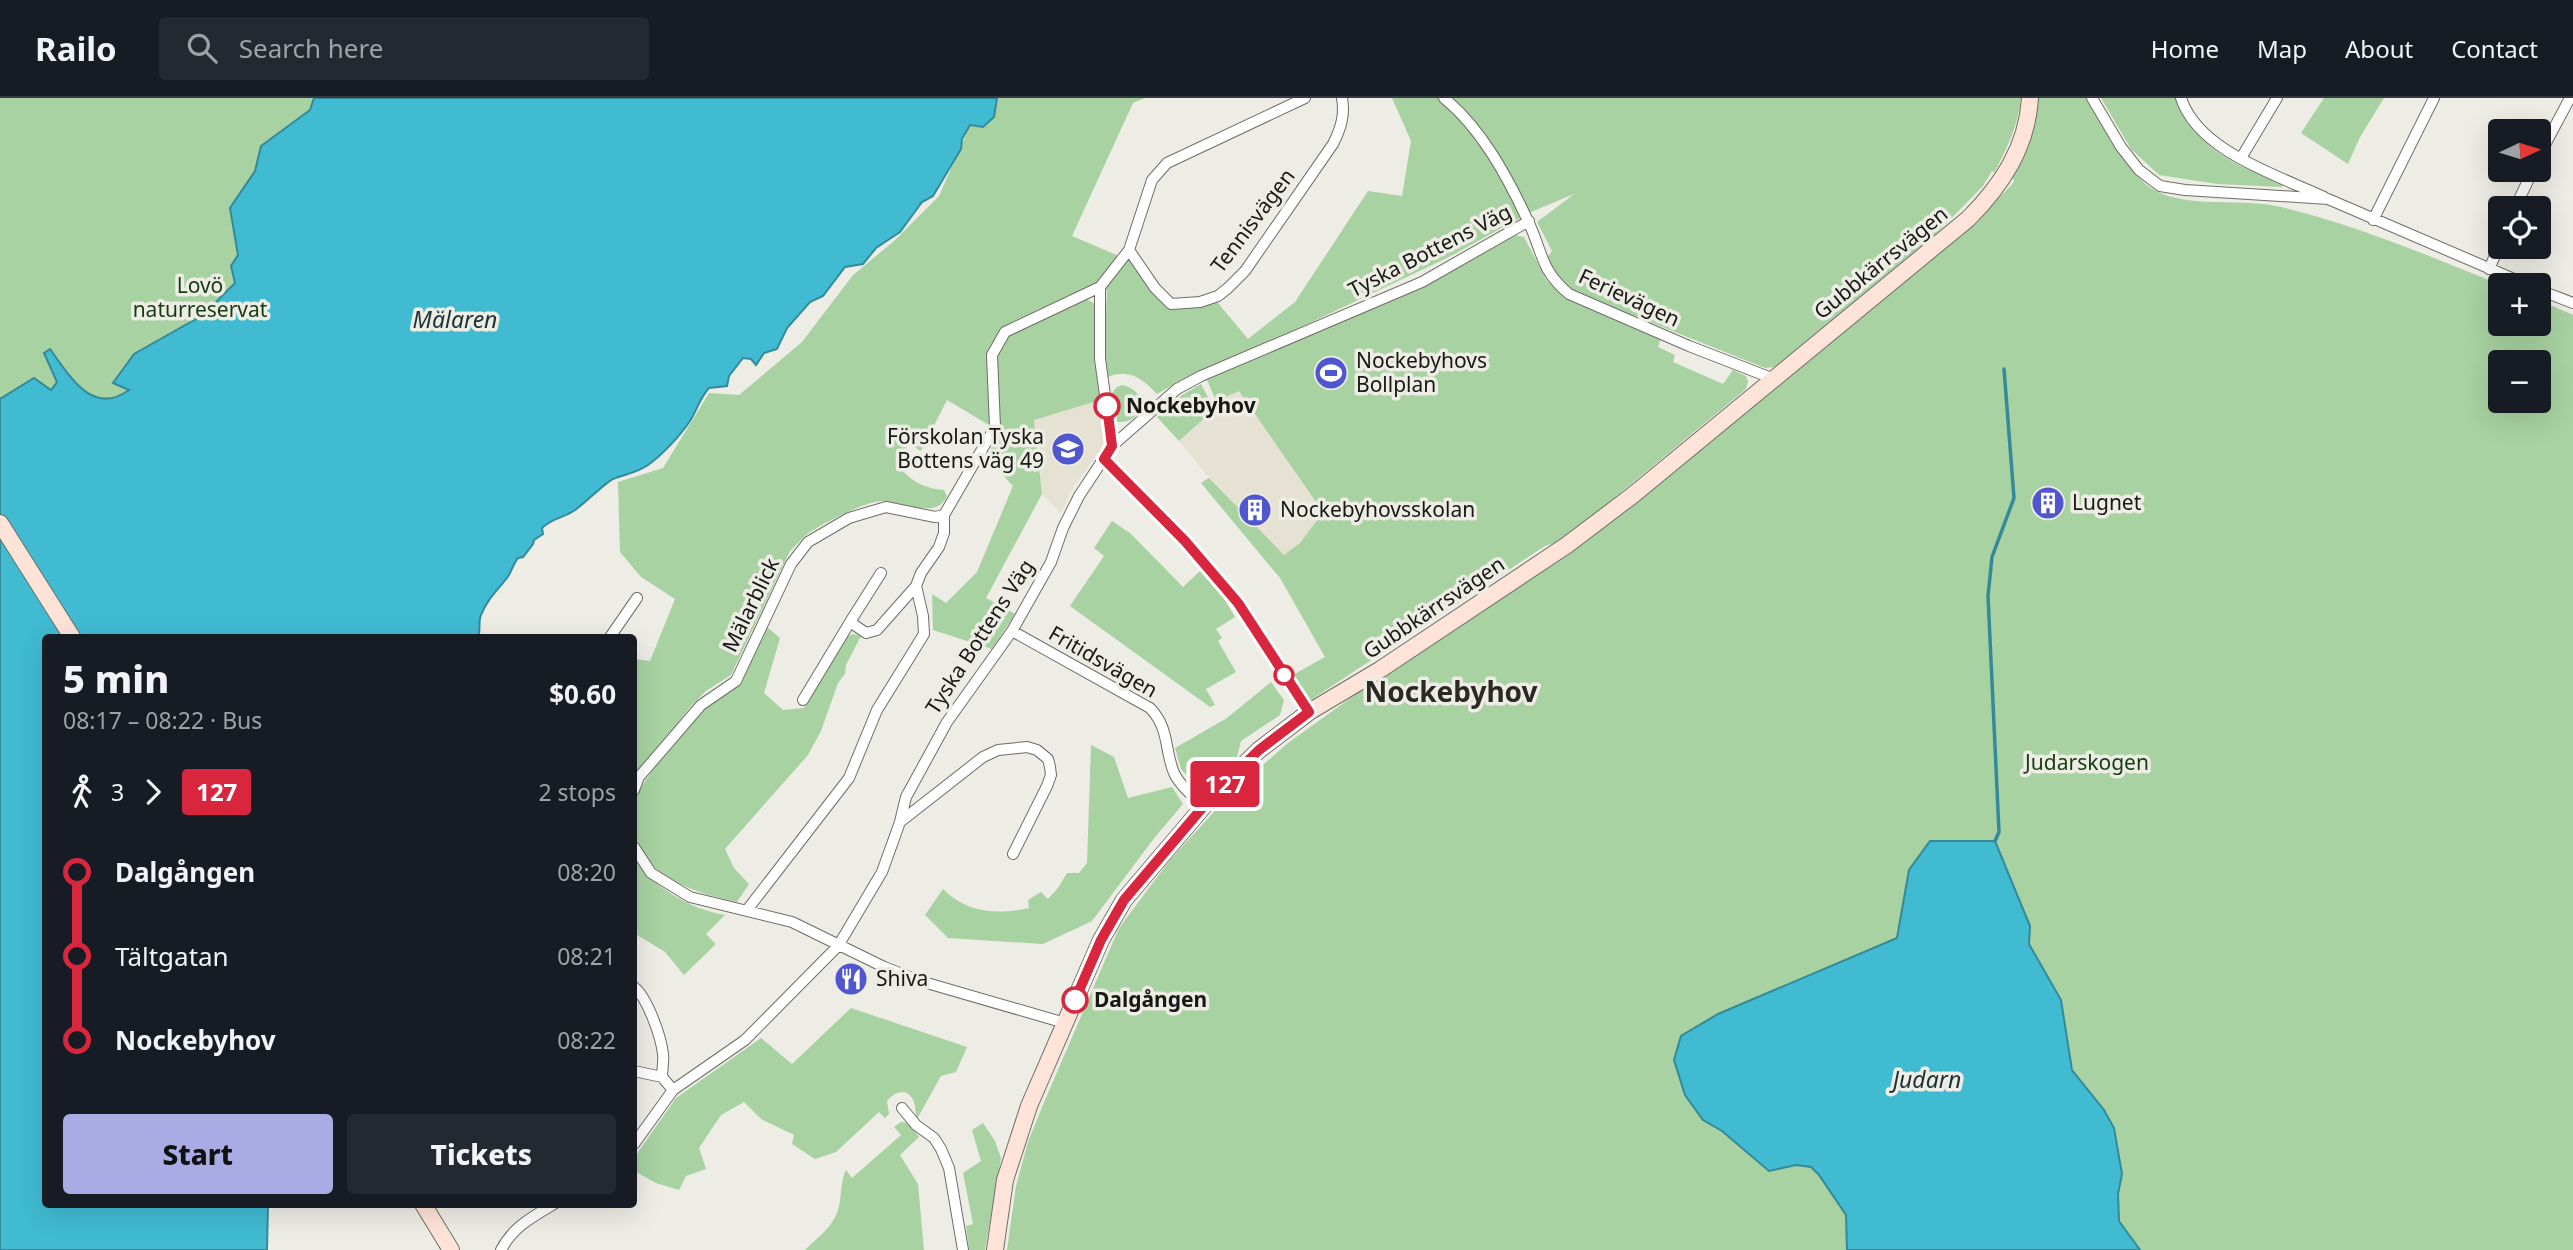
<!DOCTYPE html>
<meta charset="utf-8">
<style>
:root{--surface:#171b24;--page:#242831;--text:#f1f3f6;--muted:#9ea1a6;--line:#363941;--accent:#a9ace4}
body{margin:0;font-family:"Noto Sans",sans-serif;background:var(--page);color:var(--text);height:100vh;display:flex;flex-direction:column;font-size:26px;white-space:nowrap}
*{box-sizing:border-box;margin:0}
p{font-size:23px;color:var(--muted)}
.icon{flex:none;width:38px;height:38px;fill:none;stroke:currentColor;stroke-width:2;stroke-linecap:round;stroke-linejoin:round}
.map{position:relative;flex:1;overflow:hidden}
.sheet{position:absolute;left:42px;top:536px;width:595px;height:574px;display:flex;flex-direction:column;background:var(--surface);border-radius:7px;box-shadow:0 7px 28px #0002}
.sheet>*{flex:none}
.badge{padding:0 14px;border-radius:5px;font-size:24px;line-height:46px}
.needle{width:46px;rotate:86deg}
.buttons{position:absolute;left:2488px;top:21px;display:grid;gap:14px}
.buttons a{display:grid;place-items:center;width:63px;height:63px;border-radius:7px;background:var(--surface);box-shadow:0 7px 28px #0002;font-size:35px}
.map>.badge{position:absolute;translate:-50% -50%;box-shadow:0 0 0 4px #fff}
.legs{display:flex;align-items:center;gap:10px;height:77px;padding:0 21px;font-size:23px}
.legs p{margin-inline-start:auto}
.summary{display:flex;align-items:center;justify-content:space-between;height:119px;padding:0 21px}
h1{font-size:38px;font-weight:800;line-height:52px}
.action{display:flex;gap:14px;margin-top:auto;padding:14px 21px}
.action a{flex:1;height:80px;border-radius:7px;background:var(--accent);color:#111;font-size:28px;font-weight:800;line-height:80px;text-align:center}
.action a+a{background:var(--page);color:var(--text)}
ul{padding:0 21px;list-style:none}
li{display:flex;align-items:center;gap:24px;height:84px;font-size:26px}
li i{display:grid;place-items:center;width:10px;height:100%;margin:0 9px;background:currentColor}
li i::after{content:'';width:18px;height:18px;margin:-9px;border:5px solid;border-radius:50%;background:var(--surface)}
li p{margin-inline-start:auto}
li:first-child i{background:linear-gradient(#0000 50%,currentColor 0)}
li:last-child i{background:linear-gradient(currentColor 50%,#0000 0)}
header{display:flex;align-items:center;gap:42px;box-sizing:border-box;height:98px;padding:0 35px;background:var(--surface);border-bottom:2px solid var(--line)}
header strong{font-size:33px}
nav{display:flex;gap:38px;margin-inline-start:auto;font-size:24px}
.search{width:490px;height:63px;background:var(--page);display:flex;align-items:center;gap:18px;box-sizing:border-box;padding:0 24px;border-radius:7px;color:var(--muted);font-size:26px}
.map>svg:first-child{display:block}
.built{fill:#e5e2d3}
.green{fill:#a8d2a2;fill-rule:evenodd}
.water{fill:#40bbd2;stroke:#348a99;stroke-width:2}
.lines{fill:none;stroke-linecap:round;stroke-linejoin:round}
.stream{stroke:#348a99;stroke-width:3.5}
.street-casing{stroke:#6e6d66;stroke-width:12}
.secondary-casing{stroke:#6e6d66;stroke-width:18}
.street{stroke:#fff;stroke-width:10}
.secondary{stroke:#fee3d8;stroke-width:16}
.line-1-casing{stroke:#fff;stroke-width:16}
.line-1{stroke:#d7263d;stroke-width:10}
.stop-1-dot{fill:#fff;stroke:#d7263d;stroke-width:3.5}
.labels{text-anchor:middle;stroke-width:7;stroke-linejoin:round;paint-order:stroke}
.street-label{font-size:21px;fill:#181815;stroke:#edece5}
.park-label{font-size:21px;fill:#153c10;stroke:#edece5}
.poi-label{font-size:21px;fill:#181815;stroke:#edece5;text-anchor:start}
.stop-label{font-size:21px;font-weight:bold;fill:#181815;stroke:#edece5;text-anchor:start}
.water-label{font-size:23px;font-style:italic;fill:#1c3135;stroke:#edece5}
.district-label{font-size:28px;font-weight:bold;fill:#2a2924;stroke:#edece5}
</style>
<header>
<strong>Railo</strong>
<div class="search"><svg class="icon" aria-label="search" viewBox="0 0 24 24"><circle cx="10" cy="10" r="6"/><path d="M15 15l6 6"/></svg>Search here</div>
<nav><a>Home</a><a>Map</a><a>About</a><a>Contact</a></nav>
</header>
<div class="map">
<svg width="2573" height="1152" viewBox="0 0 2573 1152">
<rect width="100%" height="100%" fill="#edece5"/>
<path class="built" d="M 1239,292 L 1323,414 L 1300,445 L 1284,458 L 1209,380 L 1179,343 L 1208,318 L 1216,303 Z
M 1100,302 L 1106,344 L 1072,391 L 1061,415 L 1042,396 L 1034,321 Z"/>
<path class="green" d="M 0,0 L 607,0 L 46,539 L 0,971 Z
M 997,0 L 1145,0 L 1133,5 L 1072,138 L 1119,158 L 1123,151 L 1172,206 L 1213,199 L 1248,241 L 1295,204 L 1368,93 L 1402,98 L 1411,43 L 1392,0 L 2021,0 C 2018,28 2007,50 1994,75 L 1992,73 L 1983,88 L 1938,134 L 1775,269 L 1765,270 L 1575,194 L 1553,174 L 1546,161 L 1552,153 L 1537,124 L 1574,96 L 1531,114 L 1449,159 L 1295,232 L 1181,282 L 1157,296 C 1143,281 1129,270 1108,279 L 1104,259 L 1107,193 L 1097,183 L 1088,202 L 1095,206 L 1100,302 L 1034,322 L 1042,396 L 986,500 L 1015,516 L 992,551 L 933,532 L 932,496 L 946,505 L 977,474 L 1013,388 L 987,360 L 999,333 L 947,302 L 921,353 L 909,346 L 896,364 C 908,382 922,390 944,392 L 947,398 C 936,423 901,402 881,403 C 862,405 826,424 810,434 C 802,439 797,447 790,453 L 731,577 L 706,593 L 691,608 L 634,680 L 634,561 L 650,563 L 675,501 L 641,479 L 620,454 L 618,384 L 663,370 L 709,295 L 739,297 L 802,244 L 853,177 L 893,144 L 939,98 L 970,27 L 983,29 L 994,19 Z
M 2036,0 L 2086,0 C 2100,24 2129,76 2151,90 C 2185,112 2241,99 2281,109 C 2357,127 2429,158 2501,187 L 2501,226 L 2539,226 L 2539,202 L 2573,217 L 2573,1152 L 1007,1152 L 1016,1088 L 1028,1044 L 1042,1009 L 1119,830 L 1170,762 L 1233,693 L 1288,645 L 1431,542 L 1556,465 L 1590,439 L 1977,123 L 2014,84 L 2012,76 ZM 2501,264 L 2539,264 L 2539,303 L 2501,303 Z
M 2101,0 L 2176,0 C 2194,48 2236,70 2283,84 L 2282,89 L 2217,86 L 2159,77 L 2131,51 Z
M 2324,0 L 2384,0 L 2360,39 L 2348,66 L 2301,35 Z
M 1514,137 L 1524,139 L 1547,183 L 1568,201 L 1661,240 L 1658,249 L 1675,257 L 1673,264 L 1723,286 L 1733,272 L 1746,278 L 1748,284 L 1746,291 L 1562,443 L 1545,448 L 1309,603 L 1303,601 L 1291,578 L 1325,559 L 1280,480 L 1201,385 L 1209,380 L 1284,457 L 1300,445 L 1323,414 L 1239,293 L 1216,303 L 1207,282 Z
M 1201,286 L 1209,301 L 1203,316 L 1206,319 L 1179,343 L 1157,319 L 1182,297 Z
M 1122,287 C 1133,289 1141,296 1141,307 C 1139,319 1129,325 1117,324 L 1117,301 L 1114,301 L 1112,295 L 1117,289 Z
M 1112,423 L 1130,435 L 1183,489 L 1200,473 L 1223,499 L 1235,519 L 1216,531 L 1222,540 L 1218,543 L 1236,574 L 1206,591 L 1215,607 L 1210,609 L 1070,508 L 1104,458 L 1094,450 Z
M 766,528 L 780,540 L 764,595 L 783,612 L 804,610 L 848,538 L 853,536 L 861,538 L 846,567 L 845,576 L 838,585 L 821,633 L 808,657 L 725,751 L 734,770 L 749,786 L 737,804 C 687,793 622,771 634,706 C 637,686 688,628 704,612 C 713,602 730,596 738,586 C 750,569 757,546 766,528 Z
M 1271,584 L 1284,602 L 1280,617 L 1241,643 L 1237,659 L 1200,693 L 1181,671 L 1175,650 L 1227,620 Z
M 1091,647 L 1114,659 L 1128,700 L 1172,689 L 1183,706 L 1155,739 L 1092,823 L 1043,846 L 948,840 L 925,817 L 943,791 C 967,815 996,817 1029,810 L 1028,802 L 1041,794 L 1048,801 L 1058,790 L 1067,775 L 1079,775 L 1087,765 Z
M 634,759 C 652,789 690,811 725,817 L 706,836 L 716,846 L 684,877 L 665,854 L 634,835 Z
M 851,910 L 967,949 L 956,974 L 941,978 L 917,1021 C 915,1015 916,1010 914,1004 C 908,989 895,993 887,1003 L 889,1016 L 885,1020 L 879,1014 L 836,1054 L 815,1061 L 792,1046 L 794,1037 L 761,1021 L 744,1004 L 721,1017 L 699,1050 L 706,1071 L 686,1078 L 679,1092 L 656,1085 L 634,1073 L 634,1060 L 676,1000 L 761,940 L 792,966 Z
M 901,1024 L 909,1025 L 919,1039 L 900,1057 L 918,1086 L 924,1152 L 805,1152 C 817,1140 833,1129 838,1112 C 842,1099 840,1084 846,1072 L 852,1080 L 901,1037 L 894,1029 Z
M 983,1025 L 995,1043 L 1001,1060 L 985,1152 L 969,1152 L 966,1128 L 973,1126 L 963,1075 L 981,1063 L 972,1032 Z"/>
<path class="water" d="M 314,0 L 997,0 L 994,19 L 983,29 L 970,27 L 962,41 L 961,51 L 933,98 L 922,104 L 900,134 L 876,150 L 863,166 L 845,169 L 823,198 L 810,204 L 787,230 L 777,251 L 764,255 L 756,267 L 751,261 L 743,260 L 729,278 L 727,288 L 709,290 C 699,301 697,312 690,323 C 680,338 662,357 648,367 C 637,375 625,376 613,381 C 606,384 584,406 575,412 C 564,420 552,420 542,430 L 543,436 L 534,442 L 533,446 L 523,459 L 518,460 C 513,466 511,475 507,480 C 497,492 487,502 481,517 C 478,523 481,532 478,539 L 46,539 L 46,1106 L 268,1106 L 267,1152 L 0,1152 L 0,301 L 34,280 L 51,292 L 57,284 L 44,255 L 50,251 C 69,277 92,319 129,292 L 113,285 L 134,256 L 203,217 L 235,185 L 231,168 L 238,157 L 230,110 L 255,73 L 261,48 L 310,12 Z
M 1930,743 L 1995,743 L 2030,828 L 2029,846 L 2061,902 L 2072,972 L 2104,1012 L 2114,1030 L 2122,1076 L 2118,1096 L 2119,1123 L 2140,1152 L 1847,1152 L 1846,1117 L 1819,1077 L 1811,1069 L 1796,1067 L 1769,1073 L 1722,1033 L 1703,1022 L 1685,997 L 1674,962 L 1681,938 L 1718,916 L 1897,840 L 1909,772 Z"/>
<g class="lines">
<path class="stream" d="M 1995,743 L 1999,734 L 1988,498 L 1992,459 L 2014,400 L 2004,271"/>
<defs>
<path id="street" d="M 1444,0 C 1481,30 1507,78 1527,121 C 1543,153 1539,171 1569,196 L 1689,248 L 1774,281
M 2092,0 L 2121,49 L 2139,72 L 2160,88 L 2185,92 L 2328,101 L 2528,187
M 2181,0 C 2198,53 2277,77 2324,99
M 2539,58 L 2570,0
M 2241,60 L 2277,0
M 2515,110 L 2533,72
M 2373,122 L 2434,0
M 1129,152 L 1155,190 L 1171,206 L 1200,204 L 1218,198 L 1228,190 L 1245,173 L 1333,46 C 1341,30 1345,17 1342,0
M 2489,171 L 2501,144
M 1100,189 L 1100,261 L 1112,348
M 2539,192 L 2573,205
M 1104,361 L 1185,443 L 1238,505 L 1309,614
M 881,475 L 850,524 L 866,535 L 877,532 L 916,488 L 921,475 L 939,449 L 944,435 L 944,417 L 995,329 L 992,257 L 1005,234 L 1100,189 L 1129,152 L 1152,82 L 1167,65 L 1305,0
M 1012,533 L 1150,610 C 1170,631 1164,651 1174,675 C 1180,688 1194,699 1204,708
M 610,539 L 637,500
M 803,602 L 850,524
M 634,692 L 639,679 L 701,607 L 736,583 L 791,466 L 808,444 L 849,420 L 886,409 L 935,419 L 944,417
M 900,724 L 983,659 L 998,652 L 1027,649 L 1037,652 L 1048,661 L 1050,669 L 1051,677 L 1047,688 L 1013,756
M 634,749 L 651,775 L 690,799 L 792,824 L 884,869 L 920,883 L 1065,925
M 747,812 L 849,680 L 877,612 L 924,536 L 923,518 L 916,488
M 634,889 C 647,899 661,938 663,956 C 664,963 662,971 662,979 L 673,992
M 634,973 L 662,979
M 902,1010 L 916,1027 L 934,1040 L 941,1051 L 949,1070 L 963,1152
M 634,1046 L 673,992 L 745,942 L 838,848 L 882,774 L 900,724 L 906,699 L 947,624 L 1012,533 L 1051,464 L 1063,430 L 1079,398 L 1112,348 L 1177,291 L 1201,278 L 1422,184 L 1529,123
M 501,1152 C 513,1129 532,1119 554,1106"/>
<path id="secondary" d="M 0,425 L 72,539
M 423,1106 L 451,1152
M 995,1152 L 1005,1082 L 1029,1008 L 1101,842 L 1124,802 L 1214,696 L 1259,652 L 1309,614 L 1381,571 L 1567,447 L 1633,397 L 1968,121 C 2002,87 2027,49 2030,0"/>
</defs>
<use href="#street" class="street-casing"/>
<use href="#secondary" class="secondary-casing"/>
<use href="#street" class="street"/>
<use href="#secondary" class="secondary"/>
</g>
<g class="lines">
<defs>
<path id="line-1" d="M 1075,902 L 1101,842 L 1124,802 L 1214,696 L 1259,652 L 1309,614 L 1238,505 L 1185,443 L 1104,361 L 1112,348 L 1107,308"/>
</defs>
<use href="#line-1" class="line-1-casing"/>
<use href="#line-1" class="line-1"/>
</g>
<defs>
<symbol id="stadium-disc" viewBox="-11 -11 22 22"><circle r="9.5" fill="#5056cd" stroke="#edece5"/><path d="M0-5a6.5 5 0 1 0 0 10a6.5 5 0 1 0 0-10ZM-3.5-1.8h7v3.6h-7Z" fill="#fff"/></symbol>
<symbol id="school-disc" viewBox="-11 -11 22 22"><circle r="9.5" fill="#5056cd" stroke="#edece5"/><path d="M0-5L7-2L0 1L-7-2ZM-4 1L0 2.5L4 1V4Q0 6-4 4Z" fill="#fff"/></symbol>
<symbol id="building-disc" viewBox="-11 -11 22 22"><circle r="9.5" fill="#5056cd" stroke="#edece5"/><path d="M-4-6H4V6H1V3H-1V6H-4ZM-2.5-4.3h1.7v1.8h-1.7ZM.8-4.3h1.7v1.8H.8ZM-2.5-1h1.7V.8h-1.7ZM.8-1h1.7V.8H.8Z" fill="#fff"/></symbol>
<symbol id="restaurant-disc" viewBox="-11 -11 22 22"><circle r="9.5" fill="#5056cd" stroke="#edece5"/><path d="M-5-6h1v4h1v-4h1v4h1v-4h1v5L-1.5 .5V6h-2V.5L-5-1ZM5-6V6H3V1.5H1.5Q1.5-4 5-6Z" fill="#fff"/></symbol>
</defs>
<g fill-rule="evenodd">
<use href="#stadium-disc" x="1312" y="256" width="38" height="38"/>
<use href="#school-disc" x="1049" y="332" width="38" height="38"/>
<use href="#building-disc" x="2029" y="386" width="38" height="38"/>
<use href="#building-disc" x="1236" y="393" width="38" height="38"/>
<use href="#restaurant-disc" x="832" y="862" width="38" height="38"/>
</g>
<g class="stop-1-dot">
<circle cx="1107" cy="308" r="12"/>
<circle cx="1284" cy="577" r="9"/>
<circle cx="1075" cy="902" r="12"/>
</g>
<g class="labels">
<g class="street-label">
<text transform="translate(1253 123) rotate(-53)" y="7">Tennisvägen</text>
<text transform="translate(1430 153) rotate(-27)" y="7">Tyska Bottens Väg</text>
<text transform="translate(1881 165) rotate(-39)" y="7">Gubbkärrsvägen</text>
<text transform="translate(1629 200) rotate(25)" y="7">Ferievägen</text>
<text transform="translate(751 507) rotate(-64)" y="7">Mälarblick</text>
<text transform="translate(1434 510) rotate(-34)" y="7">Gubbkärrsvägen</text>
<text transform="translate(980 539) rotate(-57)" y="7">Tyska Bottens Väg</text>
<text transform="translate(1103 564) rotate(30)" y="7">Fritidsvägen</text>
</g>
<g class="park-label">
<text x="200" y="195">Lovö<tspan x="200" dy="24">naturreservat</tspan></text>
<text x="2087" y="672">Judarskogen</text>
</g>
<g class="poi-label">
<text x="1356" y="270">Nockebyhovs<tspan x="1356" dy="24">Bollplan</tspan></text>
<text x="1044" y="346" text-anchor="end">Förskolan Tyska<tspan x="1044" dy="24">Bottens väg 49</tspan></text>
<text x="2072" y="412">Lugnet</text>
<text x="1280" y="419">Nockebyhovsskolan</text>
<text x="876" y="888">Shiva</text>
</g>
<g class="stop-label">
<text x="1126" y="315">Nockebyhov</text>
<text x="1094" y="909">Dalgången</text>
</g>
<g class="water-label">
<text x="455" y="230">Mälaren</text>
<text x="1927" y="990">Judarn</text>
</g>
<g class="district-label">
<text x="1451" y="604">Nockebyhov</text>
</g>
</g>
</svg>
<div class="buttons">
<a><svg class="needle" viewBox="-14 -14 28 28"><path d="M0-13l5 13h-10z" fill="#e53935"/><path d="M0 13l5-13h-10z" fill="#9ea1a6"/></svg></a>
<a><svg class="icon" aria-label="locate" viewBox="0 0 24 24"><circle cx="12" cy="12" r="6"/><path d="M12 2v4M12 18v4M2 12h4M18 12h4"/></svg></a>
<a>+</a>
<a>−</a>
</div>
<b class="badge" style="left:1225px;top:686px;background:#d7263d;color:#fff">127</b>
<section class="sheet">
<div class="summary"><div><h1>5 min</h1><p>08:17 – 08:22 · Bus</p></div><b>$0.60</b></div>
<div class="legs"><svg class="icon" aria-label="walk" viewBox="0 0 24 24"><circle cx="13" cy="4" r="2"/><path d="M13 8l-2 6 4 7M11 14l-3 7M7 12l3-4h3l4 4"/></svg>3<svg class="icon" aria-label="forward" viewBox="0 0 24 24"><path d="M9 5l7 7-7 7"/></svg><b class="badge" style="background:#d7263d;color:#fff">127</b><p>2 stops</p></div>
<ul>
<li><i style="color:#d7263d"></i><b>Dalgången</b><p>08:20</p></li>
<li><i style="color:#d7263d"></i><span>Tältgatan</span><p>08:21</p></li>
<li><i style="color:#d7263d"></i><b>Nockebyhov</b><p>08:22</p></li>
</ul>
<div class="action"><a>Start</a><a>Tickets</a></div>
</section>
</div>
